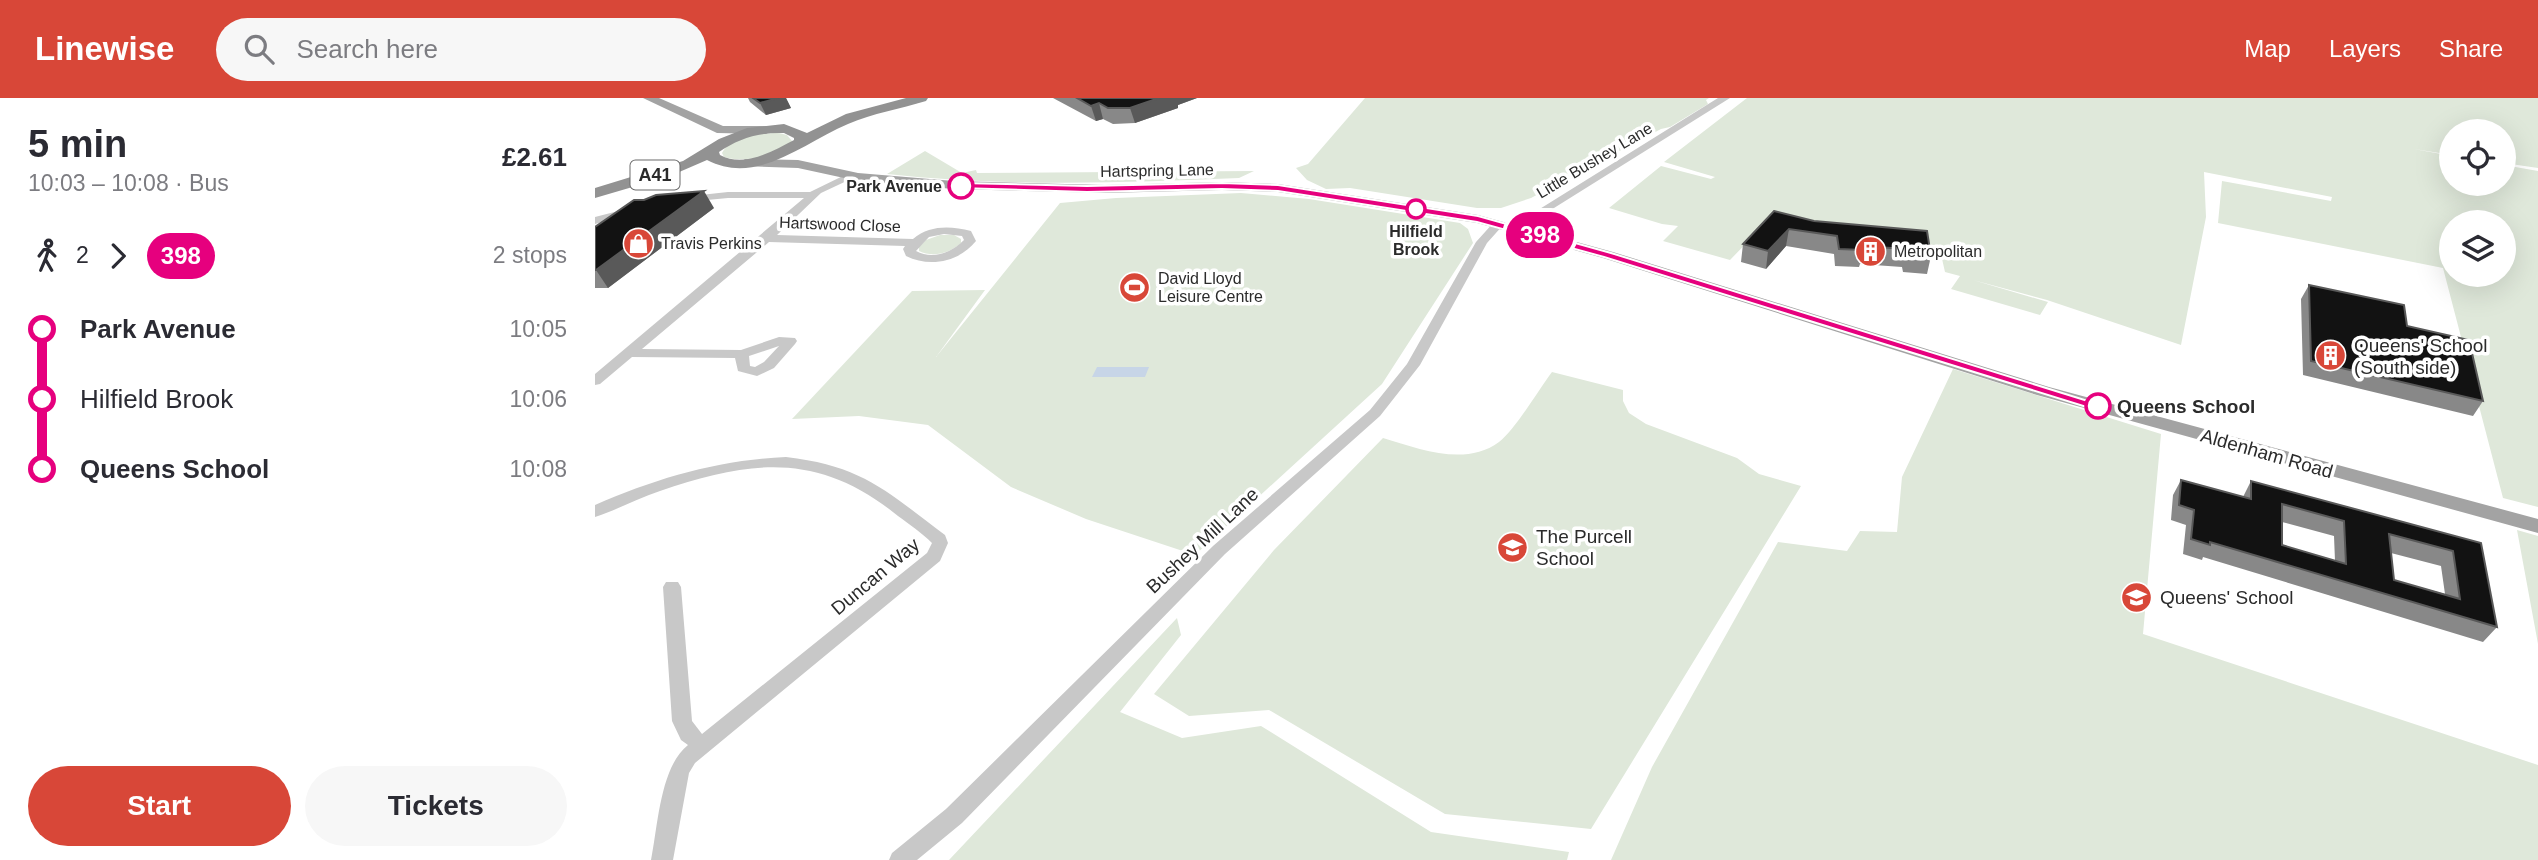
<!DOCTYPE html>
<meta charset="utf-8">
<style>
:root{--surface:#fff;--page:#f7f7f7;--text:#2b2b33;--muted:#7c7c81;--accent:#d84738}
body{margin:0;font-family:Helvetica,sans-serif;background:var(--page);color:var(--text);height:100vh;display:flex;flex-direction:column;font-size:26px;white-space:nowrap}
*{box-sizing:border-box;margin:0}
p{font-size:23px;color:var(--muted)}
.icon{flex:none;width:38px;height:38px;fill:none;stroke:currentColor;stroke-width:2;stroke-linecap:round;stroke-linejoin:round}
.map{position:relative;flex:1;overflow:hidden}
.drawer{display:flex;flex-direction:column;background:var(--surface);width:595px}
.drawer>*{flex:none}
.badge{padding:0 14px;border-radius:23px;font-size:24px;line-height:46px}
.buttons{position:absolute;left:1844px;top:21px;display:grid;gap:14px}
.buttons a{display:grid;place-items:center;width:77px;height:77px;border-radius:50%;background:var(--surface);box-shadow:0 7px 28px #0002;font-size:35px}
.map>.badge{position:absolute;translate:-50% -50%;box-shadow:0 0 0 4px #fff}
.legs{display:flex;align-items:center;gap:10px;height:77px;padding:0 28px;font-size:23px}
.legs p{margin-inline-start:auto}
.head{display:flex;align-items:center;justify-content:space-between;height:119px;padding:0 28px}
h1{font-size:38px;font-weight:700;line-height:52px}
.button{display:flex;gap:14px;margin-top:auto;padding:14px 28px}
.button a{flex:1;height:80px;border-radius:42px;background:var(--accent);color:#fff;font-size:28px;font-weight:700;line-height:80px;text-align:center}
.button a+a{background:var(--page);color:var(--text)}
ul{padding:0 28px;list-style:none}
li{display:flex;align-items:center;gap:24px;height:70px;font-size:26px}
li i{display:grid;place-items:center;width:10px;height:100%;margin:0 9px;background:currentColor}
li i::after{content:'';width:18px;height:18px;margin:-9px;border:5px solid;border-radius:50%;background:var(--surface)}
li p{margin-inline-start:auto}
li:first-child i{background:linear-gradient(#0000 50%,currentColor 0)}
li:last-child i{background:linear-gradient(currentColor 50%,#0000 0)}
header{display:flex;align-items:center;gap:42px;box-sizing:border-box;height:98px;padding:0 35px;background:var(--accent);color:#fff}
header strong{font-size:33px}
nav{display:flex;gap:38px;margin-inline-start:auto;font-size:24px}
.search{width:490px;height:63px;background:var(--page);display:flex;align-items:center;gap:18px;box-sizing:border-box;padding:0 24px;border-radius:38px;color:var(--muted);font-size:26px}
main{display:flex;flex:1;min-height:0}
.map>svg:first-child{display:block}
.green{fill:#dfe8da;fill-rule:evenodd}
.water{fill:#c7d5e7}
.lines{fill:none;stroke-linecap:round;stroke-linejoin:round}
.minor{fill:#c8c8c8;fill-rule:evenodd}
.major{fill:#a3a3a3;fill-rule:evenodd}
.highway{fill:#929292;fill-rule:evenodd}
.wall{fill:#888;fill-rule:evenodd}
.shaded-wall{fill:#595959}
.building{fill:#121212;stroke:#595959;stroke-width:2;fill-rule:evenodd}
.line-1{fill:#e6007e;stroke:#fff;stroke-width:2}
.stop-1-dot{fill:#fff;stroke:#e6007e;stroke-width:3.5}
.labels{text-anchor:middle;stroke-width:7;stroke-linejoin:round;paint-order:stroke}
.far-street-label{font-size:16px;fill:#2b2b2b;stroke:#fff}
.far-stop-label{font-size:16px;font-weight:bold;fill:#2b2b2b;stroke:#fff;text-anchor:end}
.far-poi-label{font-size:16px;fill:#2b2b2b;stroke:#fff;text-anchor:start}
.shield{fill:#fff;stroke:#6b6b6b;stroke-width:2}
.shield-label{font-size:18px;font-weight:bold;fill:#2b2b2b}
.poi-label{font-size:19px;fill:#2b2b2b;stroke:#fff;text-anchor:start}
.stop-label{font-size:19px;font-weight:bold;fill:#2b2b2b;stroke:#fff;text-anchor:start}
.street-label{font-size:19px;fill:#2b2b2b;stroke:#fff}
</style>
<header>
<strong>Linewise</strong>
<div class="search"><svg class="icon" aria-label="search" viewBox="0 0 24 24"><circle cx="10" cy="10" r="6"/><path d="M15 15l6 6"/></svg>Search here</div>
<nav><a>Map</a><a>Layers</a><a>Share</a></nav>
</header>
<main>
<section class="drawer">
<div class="head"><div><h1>5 min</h1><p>10:03 – 10:08 · Bus</p></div><b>£2.61</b></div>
<div class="legs"><svg class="icon" aria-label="walk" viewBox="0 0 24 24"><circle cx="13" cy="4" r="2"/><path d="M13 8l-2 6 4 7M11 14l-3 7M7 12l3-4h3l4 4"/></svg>2<svg class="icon" aria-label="forward" viewBox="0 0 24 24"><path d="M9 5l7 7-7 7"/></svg><b class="badge" style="background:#e6007e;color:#fff">398</b><p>2 stops</p></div>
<ul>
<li><i style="color:#e6007e"></i><b>Park Avenue</b><p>10:05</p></li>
<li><i style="color:#e6007e"></i><span>Hilfield Brook</span><p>10:06</p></li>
<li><i style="color:#e6007e"></i><b>Queens School</b><p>10:08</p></li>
</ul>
<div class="button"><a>Start</a><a>Tickets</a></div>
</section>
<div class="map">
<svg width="1943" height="762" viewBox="0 0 1943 762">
<rect width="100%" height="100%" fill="#fff"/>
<path class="green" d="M 770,0 L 1114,0 L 1111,2 L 1113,6 L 1075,29 L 1066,31 L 936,100 L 906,110 L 882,110 L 755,90 L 731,91 L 712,82 L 701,70 L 713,66 Z
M 1152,0 L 1943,0 L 1943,70 L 1909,65 L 1909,33 L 1857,33 L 1857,57 L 1819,51 L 1857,58 L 1857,86 L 1909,86 L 1909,67 L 1943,73 L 1943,409 L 1908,400 L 1848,170 L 1623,125 L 1627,83 L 1736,103 L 1737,99 L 1609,74 L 1611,119 L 1586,247 L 1452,202 L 1378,182 L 1453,204 L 1445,217 L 1356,191 L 1365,178 L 1350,174 L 1345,152 L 1239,143 L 1164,132 L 1135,162 L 1068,143 L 1083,128 L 1067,126 L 1014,110 L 1066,68 L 1116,81 L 1120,79 L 1069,64 ZM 1857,124 L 1909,124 L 1909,177 L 1857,177 Z
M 184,35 L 192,37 L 197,43 C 184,59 148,65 129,59 L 127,55 C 136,38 166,35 184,35 Z
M 330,53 L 367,75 L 381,72 L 382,75 L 659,73 L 644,80 C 527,85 409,89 292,76 Z
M 646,95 L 714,101 L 865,125 L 873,131 L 878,145 L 787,286 L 600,457 L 491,421 L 416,389 L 333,327 L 264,318 L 197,321 L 317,193 L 390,192 L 341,259 L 465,105 L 521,100 Z
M 345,137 L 359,137 L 366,141 L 366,145 C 355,155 338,160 324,153 L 324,149 L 331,142 Z
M 1358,271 L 1566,336 L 1548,536 L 1943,667 L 1943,762 L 1016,762 L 1057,669 L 1183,444 L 1252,453 L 1265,433 L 1302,434 L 1307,379 Z
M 957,274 L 1028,292 L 1028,303 L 1034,315 L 1051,326 L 1142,360 L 1164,376 L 1206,388 L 996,731 L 850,716 L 674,612 L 594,618 L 559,596 L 679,452 L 788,340 C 825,351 870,369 904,344 C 920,332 944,291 957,274 Z
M 1922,432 L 1943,438 L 1943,546 Z
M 582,520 L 586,537 L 525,614 L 587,640 L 666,628 L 836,734 L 974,754 L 972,762 L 354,762 Z"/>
<path class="water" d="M 502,269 L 554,269 L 550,279 L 497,279 Z"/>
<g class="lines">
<path class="minor" d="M 1123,0 L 1135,0 L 924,132 L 920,133 L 914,130 Z
M 254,75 L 258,76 L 258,80 L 226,95 L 182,137 L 318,141 C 335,127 355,128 376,133 L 381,143 C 364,164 335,170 311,158 L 308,151 L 310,148 L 174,144 L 47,251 L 146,252 L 184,239 L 200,240 L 202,243 L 200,246 L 179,270 L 162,278 L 143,273 L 140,260 L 37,259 L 5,286 L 0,287 L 0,276 L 209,100 L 133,100 L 91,104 L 87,103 L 87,99 L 133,94 L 215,94 ZM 349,136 L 367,138 L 369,142 C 356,155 337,162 321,153 L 334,139 ZM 184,248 L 169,264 L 160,269 L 155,268 L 154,258 Z
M 35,110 L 41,113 L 39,115 L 0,126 L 0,119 Z
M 903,123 L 909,126 L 892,145 L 825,267 L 785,318 L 630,456 L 367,725 L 322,762 L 294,762 L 297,755 L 351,711 L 618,448 L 775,312 L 812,266 L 881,144 L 899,124 Z
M 191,359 C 268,368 291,393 350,437 L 353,445 L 345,463 L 100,665 L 94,675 L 78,762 L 56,762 C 63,728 65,669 93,647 L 86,642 L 77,623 L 68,489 L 71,484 L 83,484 L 86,489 L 97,623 L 107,636 L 332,455 L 337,445 C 327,435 314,426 303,418 C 225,354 157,361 65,393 C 43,400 22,412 0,419 L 0,407 C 62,380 123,362 191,359 Z"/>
<path class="major" d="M 48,0 L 64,0 L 128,28 L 171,28 L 177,32 L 171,36 L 122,35 Z
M 150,61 L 203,62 L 263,75 L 359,83 L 510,87 L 627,84 L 683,86 L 883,117 L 1018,154 L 1454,289 L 1943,421 L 1943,435 L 1442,297 L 1008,160 L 882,125 L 683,94 L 627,92 L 510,95 L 359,91 L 263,83 L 203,70 L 145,68 L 144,65 Z"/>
<path class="highway" d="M 311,0 L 333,0 L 331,3 C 305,11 278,15 253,26 C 208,45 162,88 112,62 L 75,78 L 0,100 L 0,90 L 88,63 L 124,41 L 152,30 L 189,26 L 212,35 L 251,16 ZM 189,35 L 199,40 L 199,42 C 176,54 149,70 125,57 L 124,54 C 144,40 165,34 189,35 Z"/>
</g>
<path class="wall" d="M 153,0 L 191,0 L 196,10 L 171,17 L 155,4 Z
M 458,0 L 602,0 L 583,7 L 583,10 L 540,25 L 518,26 L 508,21 L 501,23 Z
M 119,110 L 13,190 L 0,190 L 0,129 Z
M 1179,113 L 1336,158 L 1332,176 L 1308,174 L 1307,169 L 1265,166 L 1264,169 L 1240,168 L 1239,156 L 1191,148 L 1171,171 L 1146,164 L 1148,146 Z
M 1714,187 L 1812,228 L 1888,303 L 1878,318 L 1708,277 L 1706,201 Z
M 1586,382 L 1648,399 L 1656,383 L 1886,445 L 1902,529 L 1888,544 L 1608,459 L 1607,462 L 1588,456 L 1591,427 L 1576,422 L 1578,397 ZM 1687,424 L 1739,438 L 1740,463 L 1687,447 ZM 1796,455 L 1846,468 L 1850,496 L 1799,482 Z"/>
<path class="shaded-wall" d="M 183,0 L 191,0 L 196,10 L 171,17 L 165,5 Z
M 563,0 L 602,0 L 583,7 L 583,10 L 540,25 L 535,10 Z
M 504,5 L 508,21 L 501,23 L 496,8 Z
M 109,93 L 119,110 L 13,190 L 1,172 Z
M 1194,131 L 1191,148 L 1171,171 L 1173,153 Z"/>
<path class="building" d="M 158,0 L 183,0 L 165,5 Z
M 482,0 L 564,0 L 535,10 L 513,10 L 504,5 L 496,8 Z
M 109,93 L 1,172 L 0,172 L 0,129 L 39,102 L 49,102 L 61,97 Z
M 1179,113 L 1219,123 L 1332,133 L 1336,158 L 1312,156 L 1311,151 L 1267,148 L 1268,152 L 1244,151 L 1242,138 L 1194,131 L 1173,153 L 1148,146 Z
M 1714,187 L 1809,207 L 1812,228 L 1874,242 L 1888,303 L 1716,263 Z
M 1586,382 L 1656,401 L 1656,383 L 1886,445 L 1902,529 L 1615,444 L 1615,447 L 1596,441 L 1599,412 L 1584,407 ZM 1687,406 L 1749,423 L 1751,466 L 1687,447 ZM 1794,436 L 1858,453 L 1865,501 L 1799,482 Z"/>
<path class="line-1" d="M 366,85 L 492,88 L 627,85 L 683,87 L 883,118 L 1016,155 L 1509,308 L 1507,311 L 1498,311 L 1009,159 L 882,124 L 683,93 L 627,91 L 492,94 L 363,90 L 363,86 Z"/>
<defs>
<symbol id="shop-disc" viewBox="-11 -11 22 22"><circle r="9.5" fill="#d84738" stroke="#fff"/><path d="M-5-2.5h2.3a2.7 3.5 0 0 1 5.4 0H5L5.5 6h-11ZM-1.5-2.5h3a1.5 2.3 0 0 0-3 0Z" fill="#fff"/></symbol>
<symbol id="building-disc" viewBox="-11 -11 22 22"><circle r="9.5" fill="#d84738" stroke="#fff"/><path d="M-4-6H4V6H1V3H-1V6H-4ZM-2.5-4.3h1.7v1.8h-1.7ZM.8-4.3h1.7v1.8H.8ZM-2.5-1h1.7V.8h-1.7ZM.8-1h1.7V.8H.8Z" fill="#fff"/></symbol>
<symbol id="stadium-disc" viewBox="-11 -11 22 22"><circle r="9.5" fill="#d84738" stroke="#fff"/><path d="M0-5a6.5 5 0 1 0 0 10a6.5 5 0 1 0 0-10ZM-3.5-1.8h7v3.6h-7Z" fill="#fff"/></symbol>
<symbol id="school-disc" viewBox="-11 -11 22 22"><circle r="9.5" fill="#d84738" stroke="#fff"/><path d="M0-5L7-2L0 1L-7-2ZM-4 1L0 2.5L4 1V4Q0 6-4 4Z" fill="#fff"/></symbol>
</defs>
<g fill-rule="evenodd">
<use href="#shop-disc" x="26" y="128" width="35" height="35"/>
<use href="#building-disc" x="1258" y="136" width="35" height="35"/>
<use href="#stadium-disc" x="522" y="172" width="35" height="35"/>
<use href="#building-disc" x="1718" y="240" width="35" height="35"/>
<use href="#school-disc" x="900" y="432" width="35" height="35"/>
<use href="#school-disc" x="1524" y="482" width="35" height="35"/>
</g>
<g class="stop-1-dot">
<circle cx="366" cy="88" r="12"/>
<circle cx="821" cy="111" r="9"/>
<circle cx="1503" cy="308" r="12"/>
</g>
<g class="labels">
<g class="far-street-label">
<text transform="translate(999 62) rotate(-31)" y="6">Little Bushey Lane</text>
<text transform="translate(562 72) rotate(-1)" y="6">Hartspring Lane</text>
<text transform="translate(245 126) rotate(2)" y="6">Hartswood Close</text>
</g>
<g class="far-stop-label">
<text x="347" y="94">Park Avenue</text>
<text x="821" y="139" text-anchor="middle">Hilfield<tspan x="821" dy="18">Brook</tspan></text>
</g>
<g class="far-poi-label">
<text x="66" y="151">Travis Perkins</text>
<text x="1299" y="159">Metropolitan</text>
<text x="563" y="186">David Lloyd<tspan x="563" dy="18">Leisure Centre</tspan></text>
</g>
<rect class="shield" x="35.5" y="62.5" width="49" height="29" rx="5"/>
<g class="shield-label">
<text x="60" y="83">A41</text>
</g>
<g class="poi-label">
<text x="1759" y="254">Queens' School<tspan x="1759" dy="22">(South side)</tspan></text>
<text x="941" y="445">The Purcell<tspan x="941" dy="22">School</tspan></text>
<text x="1565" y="506">Queens' School</text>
</g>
<g class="stop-label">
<text x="1522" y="315">Queens School</text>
</g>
<g class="street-label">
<text transform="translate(1672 355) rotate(16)" y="7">Aldenham Road</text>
<text transform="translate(607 442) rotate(-43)" y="7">Bushey Mill Lane</text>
<text transform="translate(280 478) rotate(-40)" y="7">Duncan Way</text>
</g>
</g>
</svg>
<div class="buttons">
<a><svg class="icon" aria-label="locate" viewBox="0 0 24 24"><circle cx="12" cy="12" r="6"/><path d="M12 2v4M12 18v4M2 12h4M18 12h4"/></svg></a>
<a><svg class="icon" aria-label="layers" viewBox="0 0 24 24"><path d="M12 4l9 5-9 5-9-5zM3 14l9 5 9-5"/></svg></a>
</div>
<b class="badge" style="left:945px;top:137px;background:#e6007e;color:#fff">398</b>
</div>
</main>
